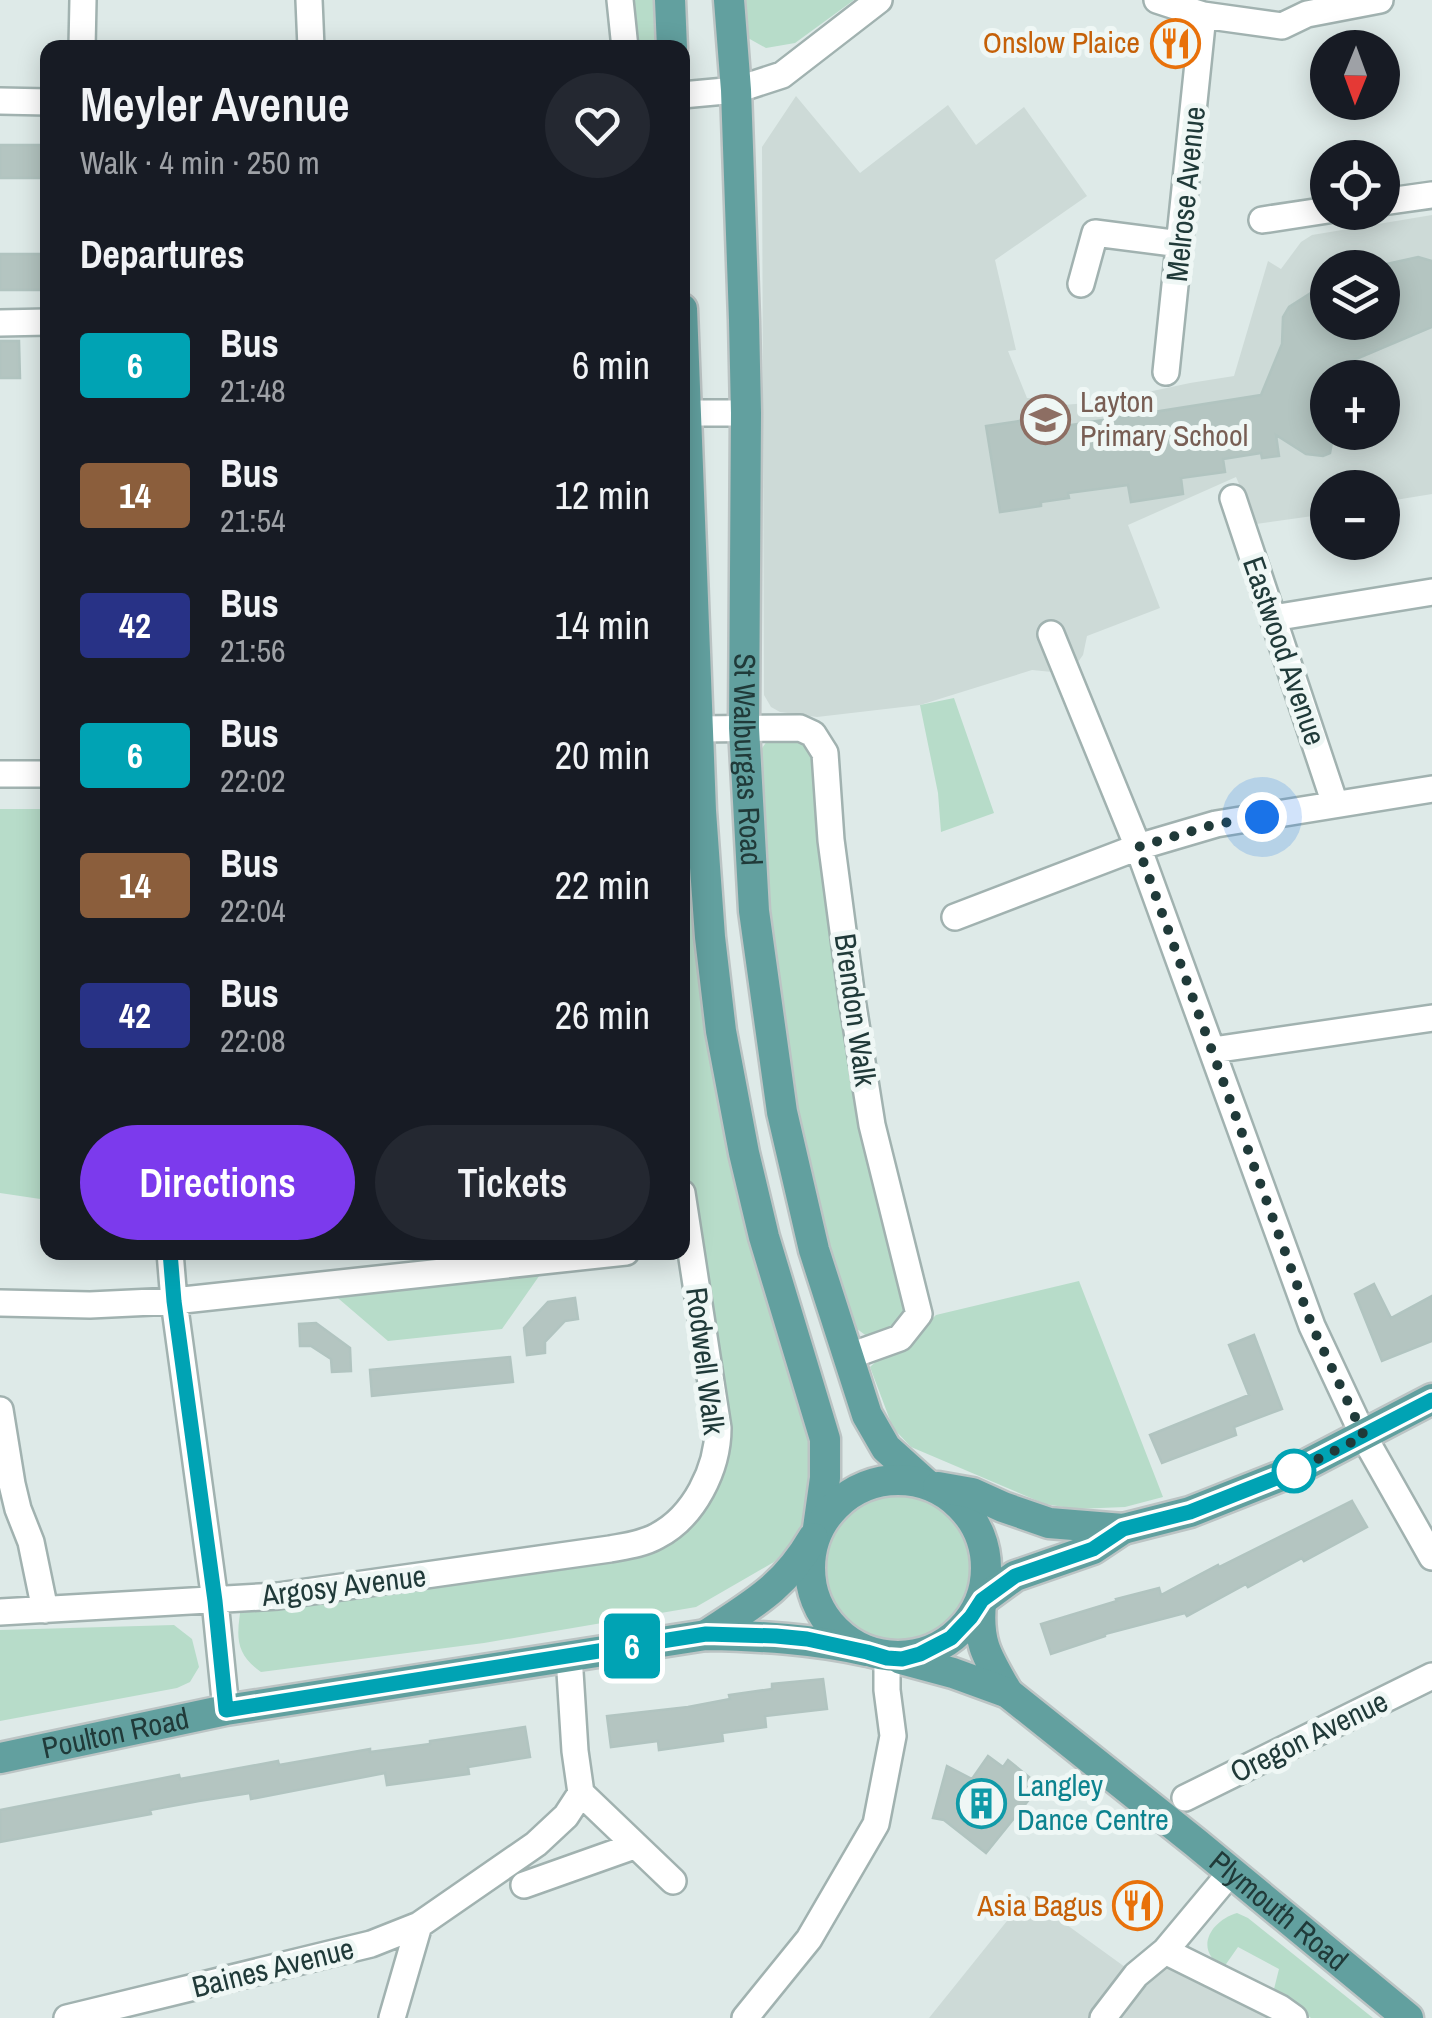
<!DOCTYPE html>
<meta charset="utf-8">
<style>
:root{--surface:#171b24;--page:#242831;--text:#f1f3f6;--muted:#9ea1a6;--accent:#7c3aed}
body{margin:0;font-family:"Archivo Narrow",sans-serif;background:var(--page);color:var(--text);height:100vh;display:flex;flex-direction:column;font-size:38px;white-space:nowrap}
*{box-sizing:border-box;margin:0}
p{font-size:32px;color:var(--muted)}
.icon{flex:none;width:55px;height:55px;fill:none;stroke:currentColor;stroke-width:2;stroke-linecap:round;stroke-linejoin:round}
.map{position:relative;flex:1;overflow:hidden}
.details{position:absolute;left:40px;top:40px;width:650px;height:1220px;display:flex;flex-direction:column;background:var(--surface);border-radius:20px;box-shadow:0 5px 25px #0003}
.details>*{flex:none}
.badge{padding:0 20px;border-radius:8px;font-size:35px;line-height:65px}
.needle{width:65px;rotate:181deg}
.fabs{position:absolute;left:1310px;top:30px;display:grid;gap:20px}
.fabs a{display:grid;place-items:center;width:90px;height:90px;border-radius:50%;background:var(--surface);box-shadow:0 5px 25px #0003;font-size:50px}
.you{position:absolute;width:50px;height:50px;margin:-25px;border:8px solid #fff;border-radius:50%;background:#1a73e8;box-shadow:0 0 0 15px #1a73e833}
.map>.badge{position:absolute;translate:-50% -50%;box-shadow:0 0 0 5px #fff}
h2{padding:0 40px;font-size:38px;line-height:90px}
.round{display:grid;place-items:center;flex:none;width:105px;height:105px;border-radius:52px;background:var(--page)}
.head{display:flex;align-items:center;justify-content:space-between;height:170px;padding:0 40px}
h1{font-size:48px;font-weight:600;line-height:75px}
.action{display:flex;gap:20px;margin-top:auto;padding:20px 40px}
.action a{flex:1;height:115px;border-radius:60px;background:var(--accent);color:#fff;font-size:40px;font-weight:600;line-height:115px;text-align:center}
.action a+a{background:var(--page);color:var(--text)}
ul{padding:0;list-style:none}
li{display:flex;align-items:center;gap:30px;height:130px;padding:0 40px}
li div{flex:1}
li b{display:block;font-size:38px}
li em{font-style:normal}
li .badge{min-width:110px;font-weight:700;text-align:center}
.map>svg:first-child{display:block}
.built{fill:#cddad7;fill-rule:evenodd}
.green{fill:#b7dcc9}
.building{fill:#b4c5c1;stroke:#b1c4c0;stroke-width:2.5}
.lines{fill:none;stroke-linecap:round;stroke-linejoin:round}
.minor-casing{stroke:#a1b2b0;stroke-width:30}
.primary-casing{stroke:#bcc4c4;stroke-width:35}
.minor{stroke:#fff;stroke-width:25}
.primary{stroke:#62a09f;stroke-width:30}
.line-casing{stroke:#fff;stroke-width:22}
.line{stroke:#00a3b4;stroke-width:15}
.walk{stroke:#203a39;stroke-width:10;stroke-dasharray:0 18}
.stop-dot{fill:#fff;stroke:#00a3b4;stroke-width:5}
.labels{text-anchor:middle;stroke-width:10;stroke-linejoin:round;paint-order:stroke}
.food-label{font-size:30px;fill:#c56008;stroke:#eff7f5;text-anchor:end}
.street-label{font-size:30px;fill:#203a39;stroke:#eff7f5}
.education-label{font-size:30px;fill:#785e54;stroke:#eff7f5;text-anchor:start}
.culture-label{font-size:30px;fill:#0d838f;stroke:#eff7f5;text-anchor:start}
</style>
<div class="map">
<svg width="1432" height="2018" viewBox="0 0 1432 2018">
<rect width="100%" height="100%" fill="#deeae8"/>
<path class="built" d="M 796,96 L 860,173 L 948,105 L 976,145 L 1024,107 L 1087,196 L 995,260 L 1016,350 L 1008,351 L 1027,398 L 1049,399 L 1050,406 L 1101,402 L 1190,383 L 1234,376 L 1268,261 L 1281,269 L 1301,242 L 1312,235 L 1432,215 L 1432,494 L 1383,502 L 1382,488 L 1328,488 L 1327,514 L 1256,524 L 1236,477 L 1128,525 L 1160,608 L 1087,636 L 1083,655 L 1078,662 L 1052,672 L 1032,670 L 920,705 L 817,717 L 780,712 L 771,707 L 764,695 L 762,147 ZM 1328,268 L 1382,268 L 1382,322 L 1328,322 ZM 1328,378 L 1382,378 L 1382,432 L 1328,432 Z
M 1027,1896 L 1136,1975 L 1165,1951 L 1294,2018 L 929,2018 Z"/>
<path class="green" d="M 620,0 L 670,0 L 672,47 L 625,47 Z
M 729,0 L 854,0 L 795,43 L 766,48 L 732,29 Z
M 683,452 L 721,1031 L 822,1427 L 813,1521 L 774,1562 L 696,1607 L 484,1643 L 261,1672 C 231,1651 238,1631 242,1599 L 656,1537 L 718,1444 L 682,1190 Z
M 954,698 L 994,813 L 941,832 L 938,793 L 920,705 Z
M 772,734 L 813,734 L 906,1306 L 902,1325 L 868,1337 L 853,1326 L 821,1217 L 794,1102 L 770,931 L 758,754 Z
M 0,809 L 44,809 L 48,937 L 47,1200 L 0,1193 Z
M 544,1269 L 502,1329 L 388,1341 L 332,1293 Z
M 1079,1281 L 1163,1497 L 1125,1507 L 1076,1509 L 1045,1504 L 911,1447 L 893,1428 L 870,1367 C 890,1347 916,1336 936,1315 Z
M823 1569a74 74 0 1 1 148 0a74 74 0 1 1-148 0Z
M 174,1625 L 192,1639 L 199,1667 L 190,1682 L 177,1688 L 0,1721 L 0,1630 Z
M 1237,1913 L 1248,1918 L 1373,2018 L 1311,2018 L 1274,1989 L 1279,1969 L 1238,1947 L 1224,1967 C 1193,1951 1210,1921 1237,1913 Z"/>
<path class="building" d="M 0,145 L 47,145 L 47,178 L 0,178 Z
M 0,254 L 45,254 L 45,290 L 0,290 Z
M 1418,257 L 1432,261 L 1432,327 L 1349,362 L 1346,378 L 1328,378 L 1328,432 L 1334,432 L 1330,453 L 1323,456 L 1306,454 L 1276,435 L 1279,456 L 1262,458 L 1261,453 L 1223,459 L 1225,472 L 1181,478 L 1183,494 L 1131,502 L 1128,485 L 1068,493 L 1069,498 L 1041,502 L 1041,506 L 1000,512 L 986,426 L 1026,420 L 1027,432 L 1261,395 L 1282,344 L 1283,317 L 1289,307 L 1328,282 L 1328,322 L 1382,322 L 1382,265 Z
M 0,341 L 19,341 L 20,378 L 0,378 Z
M 1374,1284 L 1391,1318 L 1432,1296 L 1432,1341 L 1382,1361 L 1355,1294 Z
M 575,1298 L 578,1319 L 565,1321 L 545,1342 L 545,1353 L 527,1355 L 524,1328 L 548,1302 Z
M 316,1323 L 350,1348 L 351,1371 L 332,1372 L 331,1359 L 311,1346 L 300,1346 L 299,1324 Z
M 1254,1335 L 1282,1409 L 1234,1427 L 1236,1435 L 1162,1463 L 1150,1435 L 1249,1395 L 1229,1345 Z
M 510,1357 L 513,1382 L 372,1396 L 370,1370 Z
M 1352,1501 L 1367,1527 L 1304,1561 L 1302,1558 L 1248,1587 L 1246,1584 L 1187,1616 L 1185,1613 L 1105,1634 L 1105,1636 L 1051,1654 L 1041,1624 L 1117,1601 L 1116,1599 L 1159,1588 L 1161,1595 L 1218,1565 L 1219,1567 Z
M 823,1679 L 827,1709 L 765,1716 L 766,1727 L 722,1733 L 723,1741 L 659,1750 L 658,1741 L 611,1747 L 607,1716 L 688,1707 L 730,1699 L 729,1695 L 772,1689 L 772,1684 Z
M 525,1727 L 530,1757 L 468,1767 L 469,1774 L 387,1785 L 385,1773 L 251,1799 L 250,1793 L 199,1801 L 150,1810 L 151,1814 L 0,1842 L 0,1810 L 179,1775 L 180,1779 L 278,1761 L 279,1765 L 370,1749 L 370,1752 L 430,1744 L 430,1741 Z
M 988,1756 L 1003,1767 L 1008,1760 L 1040,1786 L 986,1853 L 944,1820 L 933,1818 L 947,1766 L 972,1779 Z"/>
<g class="lines">
<defs>
<path id="minor" d="M 309,0 L 311,48
M 620,0 L 625,48
M 1157,0 L 1203,15 L 1282,26 L 1307,14 L 1380,0
M 82,48 L 83,0
M 682,95 L 736,90 L 782,75 L 879,0
M 0,101 L 48,102
M 1382,202 L 1432,195
M 1262,220 L 1328,210
M 1081,284 L 1095,233 L 1180,244
M 0,323 L 48,322
M 1166,372 L 1203,15
M 682,413 L 746,413
M 1233,498 L 1335,804
M 1273,618 L 1432,592
M 1051,634 L 1138,847 L 1312,1326 L 1364,1437 L 1432,1557
M 698,729 L 800,728 L 813,734 L 825,753 L 831,840 L 852,999 L 872,1125 L 919,1314 L 900,1338 L 847,1357
M 0,774 L 48,774
M 955,917 L 1138,847 L 1216,824 L 1432,789
M 1213,1050 L 1432,1018
M 170,1252 L 174,1301 L 215,1601 L 226,1710
M 0,1303 L 90,1305 L 174,1301 L 626,1252
M 0,1410 L 12,1484 L 18,1509 L 31,1542 L 45,1610
M 0,1612 L 278,1596 L 610,1549 C 626,1546 643,1544 657,1536 C 694,1517 718,1469 718,1428 L 682,1193
M 581,1793 L 673,1881
M 1185,1798 L 1432,1676
M 524,1885 L 634,1846
M 1165,1951 L 1280,2008 L 1294,2018
M 67,2018 L 371,1944 L 419,1925 L 536,1844 L 566,1816 L 581,1793 L 575,1751 L 569,1656
M 392,2018 L 419,1925
M 745,2018 L 809,1939 L 876,1824 L 893,1736 L 887,1690 L 887,1658
M 1103,2018 L 1136,1975 L 1165,1951 L 1231,1872"/>
<g id="primary">
<path d="M 670,0 L 672,48"/>
<path id="s1" d="M 729,0 L 736,90 L 744,320 L 746,413 L 744,728 L 754,911 L 782,1112 L 814,1250 L 867,1415 L 886,1448 L 925,1483"/>
<path d="M 682,309 L 701,811 L 710,937 L 721,1031 L 744,1153 L 764,1237 L 825,1439 L 825,1478 L 818,1528"/>
<circle cx="898" cy="1568" r="88"/>
<path d="M 938,1487 L 972,1493 L 1003,1507 L 1049,1523 L 1123,1529 L 1190,1512 L 1294,1471 L 1432,1399"/>
<path d="M 982,1600 L 1015,1576 L 1093,1549 L 1123,1529"/>
<path d="M 981,1603 C 977,1644 988,1658 1008,1693"/>
<path d="M 706,1635 C 753,1604 784,1588 813,1538"/>
<path id="s2" d="M 901,1659 L 953,1673 L 1008,1693 L 1196,1843 L 1408,2018"/>
<path id="s3" d="M 0,1758 L 226,1710 L 706,1635 C 761,1636 813,1639 867,1651"/>
</g>
</defs>
<use href="#minor" class="minor-casing"/>
<use href="#primary" class="primary-casing"/>
<use href="#minor" class="minor"/>
<use href="#primary" class="primary"/>
</g>
<g class="lines">
<defs>
<path id="line" d="M 170,1252 L 174,1301 L 215,1601 L 226,1710 L 706,1634 L 776,1636 L 807,1639 L 867,1652 L 887,1658 L 902,1659 L 920,1654 L 951,1638 L 971,1617 L 982,1600 L 1015,1576 L 1093,1549 L 1123,1529 L 1190,1512 L 1294,1471 L 1432,1400"/>
</defs>
<use href="#line" class="line-casing"/>
<use href="#line" class="line"/>
<path class="walk" d="M 1262,817 L 1216,824 L 1138,847 L 1312,1326 L 1364,1436 L 1294,1471"/>
</g>
<defs>
<symbol id="restaurant-ring" viewBox="-11 -11 22 22"><circle r="9.5" fill="#eff7f5" stroke="#e8710a" stroke-width="1.5"/><path d="M-5-6h1v4h1v-4h1v4h1v-4h1v5L-1.5 .5V6h-2V.5L-5-1ZM5-6V6H3V1.5H1.5Q1.5-4 5-6Z" fill="#e8710a"/></symbol>
<symbol id="school-ring" viewBox="-11 -11 22 22"><circle r="9.5" fill="#eff7f5" stroke="#8d6e63" stroke-width="1.5"/><path d="M0-5L7-2L0 1L-7-2ZM-4 1L0 2.5L4 1V4Q0 6-4 4Z" fill="#8d6e63"/></symbol>
<symbol id="building-ring" viewBox="-11 -11 22 22"><circle r="9.5" fill="#eff7f5" stroke="#0f9aa8" stroke-width="1.5"/><path d="M-4-6H4V6H1V3H-1V6H-4ZM-2.5-4.3h1.7v1.8h-1.7ZM.8-4.3h1.7v1.8H.8ZM-2.5-1h1.7V.8h-1.7ZM.8-1h1.7V.8H.8Z" fill="#0f9aa8"/></symbol>
</defs>
<g fill-rule="evenodd">
<use href="#restaurant-ring" x="1148" y="16" width="55" height="55"/>
<use href="#school-ring" x="1018" y="392" width="55" height="55"/>
<use href="#building-ring" x="954" y="1776" width="55" height="55"/>
<use href="#restaurant-ring" x="1110" y="1878" width="55" height="55"/>
</g>
<circle class="stop-dot" cx="1294" cy="1471" r="20"/>
<g class="labels">
<g class="food-label">
<text x="1140" y="53">Onslow Plaice</text>
<text x="1103" y="1916">Asia Bagus</text>
</g>
<g class="street-label">
<text transform="translate(1186 194) rotate(-84)" y="10">Melrose Avenue</text>
<text transform="translate(1284 651) rotate(71)" y="10">Eastwood Avenue</text>
<text dy="10" stroke="none"><textPath href="#s1" startOffset="760">St Walburgas Road</textPath></text>
<text transform="translate(855 1010) rotate(82)" y="10">Brendon Walk</text>
<text transform="translate(705 1361) rotate(83)" y="10">Rodwell Walk</text>
<text transform="translate(344 1586) rotate(-7)" y="10">Argosy Avenue</text>
<text dy="10" stroke="none"><textPath href="#s3" startOffset="118">Poulton Road</textPath></text>
<text transform="translate(1309 1737) rotate(-26)" y="10">Oregon Avenue</text>
<text dy="10" stroke="none"><textPath href="#s2" startOffset="460">Plymouth Road</textPath></text>
<text transform="translate(273 1968) rotate(-14)" y="10">Baines Avenue</text>
</g>
<g class="education-label">
<text x="1080" y="412">Layton<tspan x="1080" dy="34">Primary School</tspan></text>
</g>
<g class="culture-label">
<text x="1017" y="1796">Langley<tspan x="1017" dy="34">Dance Centre</tspan></text>
</g>
</g>
</svg>
<div class="fabs">
<a><svg class="needle" viewBox="-14 -14 28 28"><path d="M0-13l5 13h-10z" fill="#e53935"/><path d="M0 13l5-13h-10z" fill="#9ea1a6"/></svg></a>
<a><svg class="icon" aria-label="locate" viewBox="0 0 24 24"><circle cx="12" cy="12" r="6"/><path d="M12 2v4M12 18v4M2 12h4M18 12h4"/></svg></a>
<a><svg class="icon" aria-label="layers" viewBox="0 0 24 24"><path d="M12 4l9 5-9 5-9-5zM3 14l9 5 9-5"/></svg></a>
<a>+</a>
<a>−</a>
</div>
<div class="you" style="left:1262px;top:817px"></div>
<b class="badge" style="left:632px;top:1646px;background:#00a3b4;color:#fff">6</b>
<section class="details">
<div class="head"><div><h1>Meyler Avenue</h1><p>Walk · 4 min · 250 m</p></div><a class="round"><svg class="icon" aria-label="heart" viewBox="0 0 24 24"><path d="M12 20l-8-8c-3-5 5-10 8-4 3-6 11-1 8 4z"/></svg></a></div>
<h2>Departures</h2>
<ul>
<li><span class="badge" style="background:#00a3b4;color:#fff">6</span><div><b>Bus</b><p>21:48</p></div><em>6 min</em></li>
<li><span class="badge" style="background:#8b5e3c;color:#fff">14</span><div><b>Bus</b><p>21:54</p></div><em>12 min</em></li>
<li><span class="badge" style="background:#283286;color:#fff">42</span><div><b>Bus</b><p>21:56</p></div><em>14 min</em></li>
<li><span class="badge" style="background:#00a3b4;color:#fff">6</span><div><b>Bus</b><p>22:02</p></div><em>20 min</em></li>
<li><span class="badge" style="background:#8b5e3c;color:#fff">14</span><div><b>Bus</b><p>22:04</p></div><em>22 min</em></li>
<li><span class="badge" style="background:#283286;color:#fff">42</span><div><b>Bus</b><p>22:08</p></div><em>26 min</em></li>
</ul>
<div class="action"><a>Directions</a><a>Tickets</a></div>
</section>
</div>
